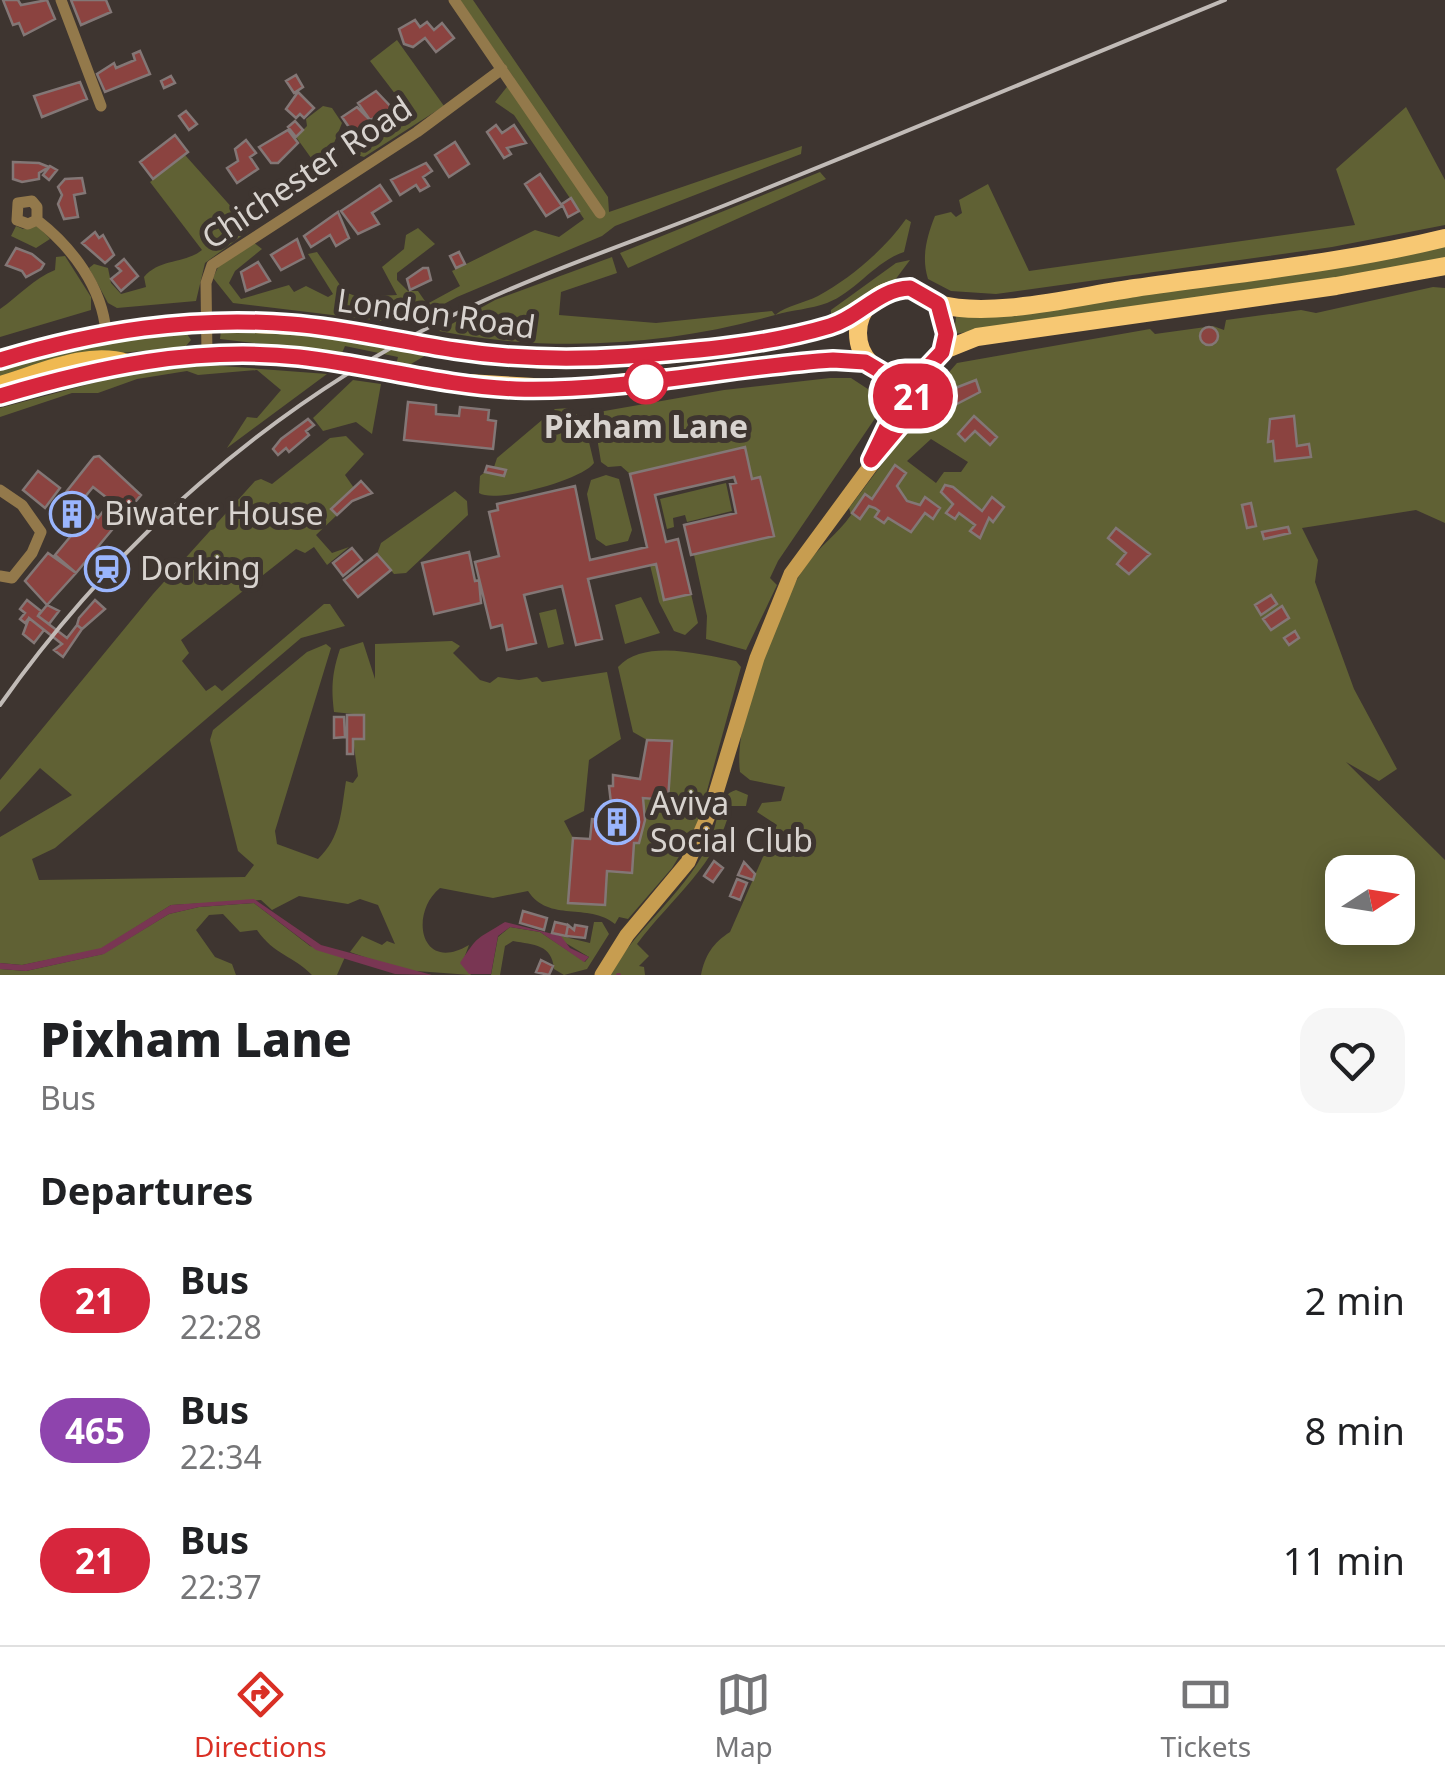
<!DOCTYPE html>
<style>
:root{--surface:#fff;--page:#f6f6f6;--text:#202124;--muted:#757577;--line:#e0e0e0;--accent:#d93025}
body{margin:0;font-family:"Noto Sans",sans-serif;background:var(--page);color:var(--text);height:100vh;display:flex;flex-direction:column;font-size:38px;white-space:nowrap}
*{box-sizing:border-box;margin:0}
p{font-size:32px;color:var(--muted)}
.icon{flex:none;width:55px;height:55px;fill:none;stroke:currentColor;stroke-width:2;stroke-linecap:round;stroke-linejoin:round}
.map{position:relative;height:975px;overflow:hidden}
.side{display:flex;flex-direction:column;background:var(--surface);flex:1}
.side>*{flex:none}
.badge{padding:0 20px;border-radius:32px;font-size:35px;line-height:65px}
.needle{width:65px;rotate:78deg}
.buttons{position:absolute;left:1325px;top:855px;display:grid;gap:20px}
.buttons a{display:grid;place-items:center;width:90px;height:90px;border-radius:20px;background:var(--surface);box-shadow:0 5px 25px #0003;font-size:50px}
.map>.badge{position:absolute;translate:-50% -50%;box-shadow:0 0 0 5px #fff}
h2{padding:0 40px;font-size:38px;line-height:90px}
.round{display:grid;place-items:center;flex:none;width:105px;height:105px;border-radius:30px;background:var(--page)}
.headline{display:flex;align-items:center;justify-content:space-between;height:170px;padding:0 40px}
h1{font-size:48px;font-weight:800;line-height:75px}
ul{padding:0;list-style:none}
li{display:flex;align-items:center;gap:30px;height:130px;padding:0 40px}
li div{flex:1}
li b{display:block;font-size:38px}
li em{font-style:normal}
li .badge{min-width:110px;font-weight:700;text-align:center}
.tab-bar{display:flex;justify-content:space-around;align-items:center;height:140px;border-top:2px solid var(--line);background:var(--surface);font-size:28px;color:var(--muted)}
.tab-bar a{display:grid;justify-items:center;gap:5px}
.tab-bar .selected{color:var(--accent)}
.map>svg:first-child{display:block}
.green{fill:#606134;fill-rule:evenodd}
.water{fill:#793653}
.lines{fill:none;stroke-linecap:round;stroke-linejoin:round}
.stream{stroke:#793653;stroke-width:4}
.building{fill:#8b4340;stroke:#837776;stroke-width:2.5;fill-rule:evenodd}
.minor{stroke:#93794b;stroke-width:11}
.secondary{stroke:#c79d50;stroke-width:15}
.primary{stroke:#efb951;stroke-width:18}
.trunk{stroke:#f7c873;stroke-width:18}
.rail{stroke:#c1bbb7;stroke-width:4}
.trunk-bridge{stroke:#f7c873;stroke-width:18}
.line-casing{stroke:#fff;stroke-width:22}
.line{stroke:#d7263d;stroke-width:15}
.stop-dot{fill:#fff;stroke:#d7263d;stroke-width:5}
.labels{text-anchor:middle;stroke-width:10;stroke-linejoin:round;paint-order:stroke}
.street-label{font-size:32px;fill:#d8d3cf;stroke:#3e3530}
.stop-label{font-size:32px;font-weight:bold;fill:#d8d3cf;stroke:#3e3530}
.poi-label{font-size:32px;fill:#d8d3cf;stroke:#3e3530;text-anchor:start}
</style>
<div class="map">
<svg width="1445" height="975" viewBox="0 0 1445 975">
<rect width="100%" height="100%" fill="#3e3530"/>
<path class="green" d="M 460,0 L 473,0 L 608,197 L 609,212 L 802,146 L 801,154 L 615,226 L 602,236 L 457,297 L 407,324 L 233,303 L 213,278 L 219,265 L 253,242 L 262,249 L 235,271 L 229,283 L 241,299 L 289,285 L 294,292 L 306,286 L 328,297 L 333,294 L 308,254 L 317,252 L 345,292 L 371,302 L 378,296 L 397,295 L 382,267 L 404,249 L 406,235 L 418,228 L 435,244 L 397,273 L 397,280 L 408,291 L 418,291 L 427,304 L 460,286 L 452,271 L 535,230 L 559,237 L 584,219 L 514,115 L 495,102 L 514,78 Z
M 397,40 L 444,106 L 364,157 L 357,155 L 353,147 L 357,138 L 374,133 L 398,116 L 395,102 L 399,99 L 370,61 Z
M 323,106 L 332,108 L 342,123 L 332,148 L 338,166 L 324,176 L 296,137 L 307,126 L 306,119 Z
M 1406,107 L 1445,180 L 1445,225 L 1332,247 L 996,294 L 951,291 L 928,279 C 921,257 927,236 935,216 L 951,212 L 956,217 L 962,213 L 959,200 L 988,184 L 1029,271 L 1355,225 L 1336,169 Z
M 185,155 L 251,229 L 205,263 L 196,301 L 117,308 L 108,303 L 89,268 L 94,264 L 108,268 L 111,283 L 121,294 L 146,287 L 144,277 C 160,258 185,264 202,250 L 150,182 Z
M 820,172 L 826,179 L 628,268 L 620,253 Z
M 906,219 L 911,222 L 904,252 C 874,262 856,292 827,303 C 811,309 792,310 775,315 C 667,346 549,353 439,331 L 495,300 L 612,257 L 617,273 L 561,292 L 559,315 L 656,323 L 772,311 L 775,315 C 788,305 804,303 818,296 C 851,278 885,249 906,219 Z
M 37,225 L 50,239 L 36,248 L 11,236 L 16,226 L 23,229 Z
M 1445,245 L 1445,258 L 1390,270 L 954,334 L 956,317 Z
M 65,256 L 91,297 L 91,310 L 0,337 L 0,309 C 19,296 34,278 55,270 L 56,257 Z
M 910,260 L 895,280 L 831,317 L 831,310 L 896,263 Z
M 1433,287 L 1445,288 L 1445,523 L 1416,510 L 1302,528 L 1318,560 L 1315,582 L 1354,689 L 1397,769 L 1379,781 L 1346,762 L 1445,860 L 1445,975 L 701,975 C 705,955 713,943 730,932 L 777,825 L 757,812 L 762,803 L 781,801 L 785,787 L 750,780 L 740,772 C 733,722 776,608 805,567 C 818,547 837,535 851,515 L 849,508 L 907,431 L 910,417 L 957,363 L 1150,329 L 1155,334 L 1213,326 L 1224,330 L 1226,320 L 1301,310 L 1316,313 ZM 931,439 L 968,462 L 961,472 L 944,472 L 936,483 L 907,461 ZM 1342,872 L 1398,872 L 1398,928 L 1342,928 Z
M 221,330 L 280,331 L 428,354 L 404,368 L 396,365 L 398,357 L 345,346 L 342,353 L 220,339 Z
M 185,331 L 191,340 L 185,347 L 88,356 L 0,382 L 0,369 C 62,350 121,338 185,331 Z
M 196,364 L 327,374 L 227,448 L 247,417 L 257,418 L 281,390 L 257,370 L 198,375 L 187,371 L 137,379 L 98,393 L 72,393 L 0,417 L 0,408 L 97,382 L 103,376 Z
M 830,378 L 851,378 L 880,397 L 880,411 L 778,561 L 770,578 L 777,585 L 746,650 L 706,639 L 707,616 L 694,555 L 774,536 L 760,478 L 752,479 L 745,448 L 630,474 L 621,466 L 608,467 L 601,462 L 593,413 L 724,390 Z
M 353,380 L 381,384 L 372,434 L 356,422 L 323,431 L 313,418 Z
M 569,408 L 584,421 L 594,463 C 582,480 495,504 479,493 L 480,476 L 485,472 L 504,476 L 505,470 L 494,467 L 497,458 L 555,409 Z
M 346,436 L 364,454 L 345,475 L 354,488 L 332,509 L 337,515 L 316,535 L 332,553 L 349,547 L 327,565 L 314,547 L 305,553 L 296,549 L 181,640 L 189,653 L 182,661 L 206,691 L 215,685 L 222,691 L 324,604 L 330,604 L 345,626 L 301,638 L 55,848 L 32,859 L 39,880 L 245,877 L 254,865 L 238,851 L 210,740 L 213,730 L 307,652 L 326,644 L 331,648 L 275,831 L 277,844 L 318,859 C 341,837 341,812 346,781 L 353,783 L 358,776 L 353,739 L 364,738 L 363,715 L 334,712 C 331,688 332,673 340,649 L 363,642 L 375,679 L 375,644 L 452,641 L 460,646 L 453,653 L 480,680 L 490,683 L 498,677 L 519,680 L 537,677 L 542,682 L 607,672 L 621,739 L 589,760 L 584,811 L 564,821 L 573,838 L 568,902 L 604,905 L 607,871 L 632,872 L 634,843 L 639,842 L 645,820 L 643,798 L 668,799 L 672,742 L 647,740 L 633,732 L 618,667 C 645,638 702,655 736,661 L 741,667 L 697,827 L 672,868 L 628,919 L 619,917 L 615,924 C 588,902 549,923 528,891 L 493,898 L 440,888 C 409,913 420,974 469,945 L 463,961 L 471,975 L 402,970 L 350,952 L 362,936 L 382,945 L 387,941 L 395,944 L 378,905 L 360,899 L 348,904 L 299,896 L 272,910 L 261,900 L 171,905 L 101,949 L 22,965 L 0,963 L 0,837 L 72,795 L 40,768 L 0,812 L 0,780 L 153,594 L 255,481 L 261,479 L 272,484 L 330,438 Z
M 606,475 L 619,479 L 632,530 L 628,541 L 606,546 L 596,539 L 587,494 L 591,480 Z
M 726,483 L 732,511 L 687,522 L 685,515 L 673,518 L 674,527 L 667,529 L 660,499 Z
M 455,491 L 467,501 L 468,515 L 406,573 L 394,574 L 377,554 L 381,543 Z
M 656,564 L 664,600 L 691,594 L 698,623 L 685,635 L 674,631 L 659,602 L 650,565 Z
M 641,597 L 660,633 L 625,644 L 615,605 Z
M 556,609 L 564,644 L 548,648 L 539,613 Z
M 736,790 L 748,795 L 746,806 L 731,806 C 717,866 673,896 637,944 L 649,956 L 639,966 L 644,967 L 645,975 L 610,975 C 638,924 691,890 712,835 C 719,819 717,795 736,790 Z
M 254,903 L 310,946 L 345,957 L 337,975 L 312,975 C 294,956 274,955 257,930 L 240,932 L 223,914 L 209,915 L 196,930 L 215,957 L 232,964 L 236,975 L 0,975 L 0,969 L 26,971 L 103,954 L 169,914 L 199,907 Z
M 594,922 L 602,922 L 609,934 L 587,969 L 564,975 L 554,969 C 552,944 534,945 513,941 L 505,946 L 500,975 L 491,975 L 498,937 L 510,927 L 540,932 L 585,962 L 589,957 L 559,939 L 561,936 L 590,943 Z"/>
<path class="water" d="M 254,899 L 321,945 L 432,975 L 395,974 L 316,950 L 254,903 L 199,907 L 169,914 L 104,954 L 26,971 L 0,969 L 0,963 L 22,965 L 101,948 L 171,905 Z
M 505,922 L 561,936 L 570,948 L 589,957 L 584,962 L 540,932 L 510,927 L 498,936 L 491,974 L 469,974 L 460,963 C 479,934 476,940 505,922 Z"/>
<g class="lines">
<path class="stream" d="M 618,975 L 619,975"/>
</g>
<path class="building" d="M 3,0 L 18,0 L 21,5 L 47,0 L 55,19 L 24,35 L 19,23 L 13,25 Z
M 71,0 L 106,0 L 111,12 L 81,25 Z
M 415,20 L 420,27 L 427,22 L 434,30 L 442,23 L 454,38 L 436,52 L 425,38 L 413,47 L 404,44 L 399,29 Z
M 140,51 L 150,74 L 105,92 L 97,74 L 114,63 L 116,68 L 135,60 L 133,54 Z
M 296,75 L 303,87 L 294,93 L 286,81 Z
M 171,76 L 175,83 L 164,88 L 161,81 Z
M 80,82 L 87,99 L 42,117 L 34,96 Z
M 376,91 L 394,110 L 370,120 L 358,103 Z
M 298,92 L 314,108 L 304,118 L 300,114 L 296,118 L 286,109 Z
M 357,107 L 370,120 L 362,126 L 366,132 L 357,139 L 342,117 Z
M 186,111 L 197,124 L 189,130 L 179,116 Z
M 295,121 L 303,130 L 296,137 L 288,127 Z
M 496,125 L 502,133 L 514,125 L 526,143 L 507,148 L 511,154 L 504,158 L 487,132 Z
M 288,130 L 298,143 L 278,163 L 271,163 L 259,147 Z
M 175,135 L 188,152 L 153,179 L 140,162 Z
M 246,140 L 256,153 L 250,157 L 258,169 L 237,183 L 227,168 L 238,161 L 235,149 Z
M 455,142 L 469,164 L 449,177 L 435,155 Z
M 13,162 L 39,163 L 49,167 L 39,173 L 39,179 L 22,182 L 13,179 Z
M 426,163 L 432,171 L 423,177 L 429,186 L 420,191 L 416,185 L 400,195 L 391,180 Z
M 50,166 L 57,170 L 49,180 L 43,175 Z
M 540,174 L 562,206 L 546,216 L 525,184 Z
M 82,178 L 85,193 L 74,195 L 78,217 L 64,219 L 58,204 L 62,195 L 58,187 L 65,179 Z
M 380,185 L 391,201 L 372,213 L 379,224 L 358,234 L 341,211 Z
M 571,198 L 579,211 L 568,217 L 562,204 Z
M 338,212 L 349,238 L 336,246 L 330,235 L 311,247 L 304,236 Z
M 95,232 L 99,238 L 103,235 L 114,255 L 105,263 L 82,243 Z
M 297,239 L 304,258 L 281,270 L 271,255 Z
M 16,248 L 32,254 L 44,264 L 41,269 L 26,277 L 22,271 L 6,265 Z
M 459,252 L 465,264 L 456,268 L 450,256 Z
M 124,259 L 138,276 L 121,291 L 111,279 L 121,271 L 116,266 Z
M 258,262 L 270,281 L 246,291 L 241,272 Z
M 423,268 L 428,268 L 431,280 L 410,290 L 407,279 Z
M1200 336a9 9 0 1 1 18 0a9 9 0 1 1-18 0Z
M 976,380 L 980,392 L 953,406 L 948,400 L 945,392 Z
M 408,402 L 436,405 L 436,414 L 459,416 L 460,407 L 489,410 L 488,420 L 496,421 L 493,449 L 404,440 Z
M 974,416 L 997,437 L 990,445 L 975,431 L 965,441 L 958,434 Z
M 1294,416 L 1297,446 L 1309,444 L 1311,457 L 1275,461 L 1273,441 L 1268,442 L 1270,419 Z
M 308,419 L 314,425 L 306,431 L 309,435 L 289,452 L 286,448 L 278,455 L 273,449 L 281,439 Z
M 745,447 L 752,479 L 760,477 L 774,536 L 691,555 L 684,525 L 736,513 L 730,484 L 736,483 L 734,477 L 655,495 L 666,542 L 678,539 L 691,594 L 664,600 L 656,564 L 588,579 L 602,639 L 576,645 L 562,586 L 524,595 L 536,643 L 507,650 L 502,625 L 491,628 L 475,562 L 499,556 L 489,512 L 498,510 L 497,504 L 575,486 L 590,560 L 647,547 L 630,474 Z
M 99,456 L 141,495 L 76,573 L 55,555 L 75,531 L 51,511 L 94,457 ZM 93,487 L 111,501 L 98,518 L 80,503 Z
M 895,465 L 906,473 L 897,486 L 907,501 L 920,505 L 925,497 L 940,508 L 933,519 L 925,513 L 911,532 L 888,518 L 884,523 L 875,517 L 879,511 L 875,508 L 869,506 L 860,519 L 852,513 L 865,494 L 872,499 Z
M 487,466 L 506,470 L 504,476 L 485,472 Z
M 38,471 L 60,488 L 45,508 L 23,490 Z
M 361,481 L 372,493 L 352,501 L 337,515 L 331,509 Z
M 945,485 L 953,487 L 982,511 L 992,497 L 1004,507 L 993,522 L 989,518 L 980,538 L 970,531 L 975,525 L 959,513 L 955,519 L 946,513 L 953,504 L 941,492 Z
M 1251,503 L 1256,526 L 1247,528 L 1242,505 Z
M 1288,527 L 1290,533 L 1264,539 L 1262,532 Z
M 1116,528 L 1150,554 L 1129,574 L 1117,564 L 1126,553 L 1108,538 Z
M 352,548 L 362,560 L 343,576 L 333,563 Z
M 469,552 L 475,581 L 479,580 L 481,603 L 434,614 L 422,563 Z
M 48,553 L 76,573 L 47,605 L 25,581 Z
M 377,554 L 391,570 L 358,597 L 344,580 Z
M 1271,595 L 1277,604 L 1261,615 L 1255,605 Z
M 27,600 L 41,611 L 38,616 L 67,638 L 77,625 L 82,629 L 63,657 L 54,650 L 62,644 L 29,618 L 25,623 L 20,619 L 25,613 L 20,609 Z
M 95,600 L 105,609 L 82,629 L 77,625 L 79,618 Z
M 47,605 L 59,611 L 49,624 L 38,616 Z
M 1282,606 L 1289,618 L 1271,630 L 1263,619 Z
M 29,618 L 44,630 L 34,643 L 23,634 Z
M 1295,631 L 1299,638 L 1289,645 L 1284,638 Z
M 347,715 L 364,715 L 364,739 L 353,739 L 353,754 L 347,754 Z
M 334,717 L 344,717 L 345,737 L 334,738 Z
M 647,740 L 672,741 L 668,800 L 643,798 L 645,820 L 639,843 L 634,843 L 632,873 L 607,871 L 605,905 L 568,903 L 573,838 L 590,839 L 592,819 L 620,821 L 622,804 L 611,803 L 609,786 L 613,786 L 613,775 L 640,779 Z
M 714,861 L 723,868 L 713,882 L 704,876 Z
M 744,862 L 755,874 L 753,880 L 738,875 Z
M 737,879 L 747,883 L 740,900 L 730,896 Z
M 523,911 L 547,918 L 544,930 L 520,923 Z
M 555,922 L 568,925 L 566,936 L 552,933 Z
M 568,925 L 574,930 L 575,925 L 587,927 L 585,938 L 566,936 Z
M 541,960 L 553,966 L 549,975 L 536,972 Z"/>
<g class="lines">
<path class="minor" d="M 61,0 L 101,106
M 454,0 L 600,213
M 37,220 L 28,224 L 17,220 L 18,203 L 32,201 L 37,207 L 37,220 C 72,247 102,287 106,332
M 207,355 L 206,283 L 212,265 L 417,132 L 502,69
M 0,490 L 22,505 L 41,532 L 32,553 L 12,578 L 0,576"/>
<path class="secondary" d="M 882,439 L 894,402 L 887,375
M 602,975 L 627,935 L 688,862 L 711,809 L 757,658 L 791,574 L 902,423 L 925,369"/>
<path class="primary" d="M 0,385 C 39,374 87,350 127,363"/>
<path class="trunk" d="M858 333a44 44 0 1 1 88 0a44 44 0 1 1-88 0Z
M 938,304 C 992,319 1078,296 1135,288 C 1238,273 1344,263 1445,238
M 457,350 C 487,353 519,359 550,360 C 638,361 783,347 863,313
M 942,351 L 977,337 L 1336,286 L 1445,266
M 0,360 C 119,324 230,315 353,332
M 434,381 L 568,389 L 810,361 L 865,362
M 0,396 C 105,365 207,346 316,359"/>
<path class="rail" d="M 0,705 C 115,542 268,407 447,318 C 538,273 634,242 728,204 C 894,137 1059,68 1225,0"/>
<path class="trunk-bridge" d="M 353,332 L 457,350
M 316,359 L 434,381"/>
</g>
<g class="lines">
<defs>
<path id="line" d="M 0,360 C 96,331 190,316 291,324 C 346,328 400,342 455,350 C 513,359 570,360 628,356 C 694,351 767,345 830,326 C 860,317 878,289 910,288 L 938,304 L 946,334 L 942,352 L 926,369 L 902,423 L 871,460 L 892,416 L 887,375 L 865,362 L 833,360 C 727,367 623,392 516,389 C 442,386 372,365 299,357 C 196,346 98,367 0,396"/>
</defs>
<use href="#line" class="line-casing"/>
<use href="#line" class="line"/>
</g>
<defs>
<symbol id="building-ring" viewBox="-11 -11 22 22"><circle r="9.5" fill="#3e3530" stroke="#9ab5fd" stroke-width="1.5"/><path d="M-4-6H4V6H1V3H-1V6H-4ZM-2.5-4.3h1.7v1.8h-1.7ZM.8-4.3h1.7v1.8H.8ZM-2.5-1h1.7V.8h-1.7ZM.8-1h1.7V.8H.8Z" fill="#9ab5fd"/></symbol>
<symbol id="station-ring" viewBox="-11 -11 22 22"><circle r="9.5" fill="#3e3530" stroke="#9ab5fd" stroke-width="1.5"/><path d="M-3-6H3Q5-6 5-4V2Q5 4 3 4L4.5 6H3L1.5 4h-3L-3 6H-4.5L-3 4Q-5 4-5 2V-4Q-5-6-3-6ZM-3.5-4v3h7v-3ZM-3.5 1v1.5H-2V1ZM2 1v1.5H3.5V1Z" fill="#9ab5fd"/></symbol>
</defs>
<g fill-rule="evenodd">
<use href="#building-ring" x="47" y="489" width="50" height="50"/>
<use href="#station-ring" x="82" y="544" width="50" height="50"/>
<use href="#building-ring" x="592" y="797" width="50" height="50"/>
</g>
<circle class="stop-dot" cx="646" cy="382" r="20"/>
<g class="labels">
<g class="street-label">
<text transform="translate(307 173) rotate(-34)" y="11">Chichester Road</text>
<text transform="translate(436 314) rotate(8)" y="11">London Road</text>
</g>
<g class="stop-label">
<text x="646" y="438">Pixham Lane</text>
</g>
<g class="poi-label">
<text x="104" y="525">Biwater House</text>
<text x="140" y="580">Dorking</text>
<text x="650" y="815">Aviva<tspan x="650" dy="37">Social Club</tspan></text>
</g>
</g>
</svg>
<div class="buttons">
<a><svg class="needle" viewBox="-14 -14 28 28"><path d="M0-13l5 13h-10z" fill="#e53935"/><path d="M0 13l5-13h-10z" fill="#757577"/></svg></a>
</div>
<b class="badge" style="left:913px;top:396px;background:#d7263d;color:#fff">21</b>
</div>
<section class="side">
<div class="headline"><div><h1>Pixham Lane</h1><p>Bus</p></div><a class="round"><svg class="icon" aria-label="heart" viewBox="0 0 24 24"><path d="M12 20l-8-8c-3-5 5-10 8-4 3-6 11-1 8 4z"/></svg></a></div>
<h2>Departures</h2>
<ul>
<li><span class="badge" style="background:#d7263d;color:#fff">21</span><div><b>Bus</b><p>22:28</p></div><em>2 min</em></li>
<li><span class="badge" style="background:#8e44ad;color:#fff">465</span><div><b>Bus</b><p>22:34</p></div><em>8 min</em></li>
<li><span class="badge" style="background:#d7263d;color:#fff">21</span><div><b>Bus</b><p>22:37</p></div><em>11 min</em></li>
</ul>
</section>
<nav class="tab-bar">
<a class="selected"><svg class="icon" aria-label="directions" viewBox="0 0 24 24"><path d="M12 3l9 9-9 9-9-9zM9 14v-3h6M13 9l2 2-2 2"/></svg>Directions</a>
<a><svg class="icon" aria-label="map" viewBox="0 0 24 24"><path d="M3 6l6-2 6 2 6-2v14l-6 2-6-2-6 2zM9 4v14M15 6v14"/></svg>Map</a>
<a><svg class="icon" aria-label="tickets" viewBox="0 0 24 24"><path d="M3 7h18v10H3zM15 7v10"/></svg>Tickets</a>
</nav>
